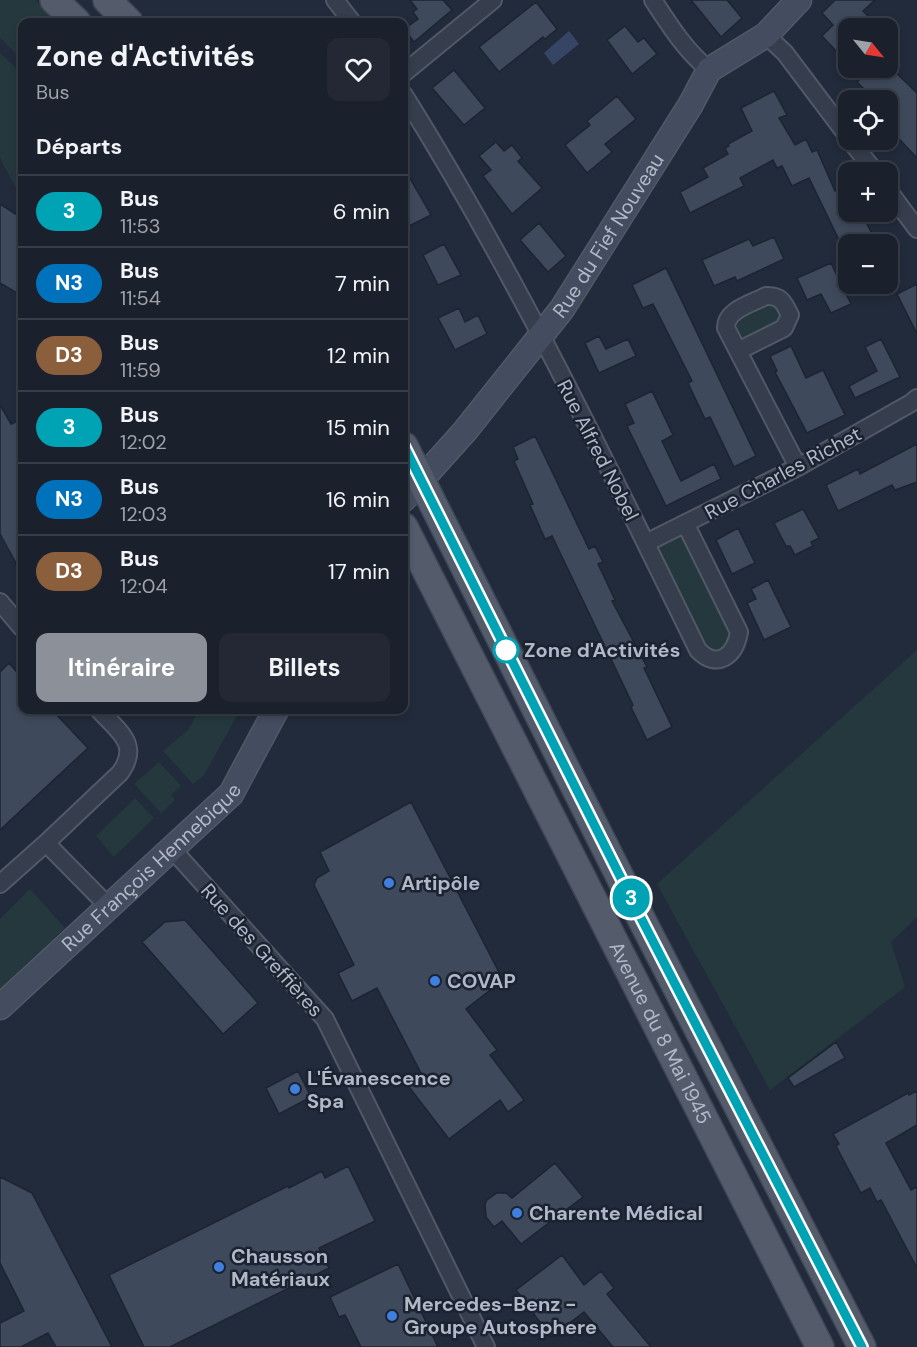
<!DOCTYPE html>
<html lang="fr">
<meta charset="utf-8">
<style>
:root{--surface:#1a202c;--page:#232834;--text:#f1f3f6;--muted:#9fa3a9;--line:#383e48;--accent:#8c9099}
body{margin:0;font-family:"DM Sans",sans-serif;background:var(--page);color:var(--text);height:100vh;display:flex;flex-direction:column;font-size:22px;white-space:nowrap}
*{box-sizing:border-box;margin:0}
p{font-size:20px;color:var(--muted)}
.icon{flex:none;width:33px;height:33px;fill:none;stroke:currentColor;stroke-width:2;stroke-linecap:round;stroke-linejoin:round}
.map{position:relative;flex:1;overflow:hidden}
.sheet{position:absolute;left:18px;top:18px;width:390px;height:696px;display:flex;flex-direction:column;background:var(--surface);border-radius:12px;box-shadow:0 3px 9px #0003,0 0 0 2px var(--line)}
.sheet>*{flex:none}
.badge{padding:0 12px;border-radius:20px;font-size:21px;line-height:39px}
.needle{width:39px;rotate:120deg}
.buttons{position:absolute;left:838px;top:18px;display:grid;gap:12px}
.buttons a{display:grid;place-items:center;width:60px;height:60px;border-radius:12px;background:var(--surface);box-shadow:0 3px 9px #0003,0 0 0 2px var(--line);font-size:30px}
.map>.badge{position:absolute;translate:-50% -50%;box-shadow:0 0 0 3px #fff}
h2{padding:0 18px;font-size:22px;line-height:54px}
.round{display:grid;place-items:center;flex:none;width:63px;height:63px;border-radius:12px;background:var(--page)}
.overview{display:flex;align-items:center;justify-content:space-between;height:102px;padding:0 18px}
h1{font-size:28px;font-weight:700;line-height:45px}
.cta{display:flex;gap:12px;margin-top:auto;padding:12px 18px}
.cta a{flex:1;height:69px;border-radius:12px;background:var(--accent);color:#fff;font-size:24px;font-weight:700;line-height:69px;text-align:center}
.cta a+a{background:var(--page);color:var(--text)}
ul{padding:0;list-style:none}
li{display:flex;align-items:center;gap:18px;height:72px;padding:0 18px;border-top:2px solid var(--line)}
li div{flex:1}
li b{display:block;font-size:22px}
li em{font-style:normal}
li .badge{min-width:66px;font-weight:700;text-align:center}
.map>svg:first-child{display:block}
.green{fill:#24383d}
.water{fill:#364563}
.building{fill:#3e495b;stroke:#1d2432;stroke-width:1.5}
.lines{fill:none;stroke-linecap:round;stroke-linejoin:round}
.street-casing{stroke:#515866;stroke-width:20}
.secondary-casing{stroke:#515866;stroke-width:27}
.primary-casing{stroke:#3f4654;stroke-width:30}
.street{stroke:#363d4c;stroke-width:16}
.secondary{stroke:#444c5f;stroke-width:24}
.primary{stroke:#545c6c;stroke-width:27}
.line-casing{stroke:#fff;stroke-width:14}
.line{stroke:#00a3b4;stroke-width:9}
.stop-dot{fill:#fff;stroke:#00a3b4;stroke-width:3}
.shop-dot{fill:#3f7fe0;stroke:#1b2230;stroke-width:2}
.labels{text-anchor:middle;stroke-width:5;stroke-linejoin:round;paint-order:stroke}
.street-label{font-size:20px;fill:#b1b8c7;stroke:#1b2230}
.stop-label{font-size:20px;font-weight:bold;fill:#b1b8c7;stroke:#1b2230;text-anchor:start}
.poi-label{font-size:20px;font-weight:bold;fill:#b1b8c7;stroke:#1b2230;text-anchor:start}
</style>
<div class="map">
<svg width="917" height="1347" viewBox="0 0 917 1347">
<rect width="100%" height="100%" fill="#222b3b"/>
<path class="green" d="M 0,0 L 35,0 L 59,22 L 22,22 L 22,59 L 0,38 Z
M 0,53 L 22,74 L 22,200 L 0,158 Z
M 766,296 L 790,315 L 738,351 L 729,315 Z
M 686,525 L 737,645 L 708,659 L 646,543 Z
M 917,650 L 917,917 L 891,942 L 905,987 L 770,1090 L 657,884 Z
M 199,710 L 240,710 L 204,775 L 193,784 L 163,751 L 188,730 Z
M 159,762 L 181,786 L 171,795 L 175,800 L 161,813 L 134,784 Z
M 135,798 L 154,818 L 114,857 L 96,836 Z
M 30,889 L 65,928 L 0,989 L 0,919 Z"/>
<path class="water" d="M 569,31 L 579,44 L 553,65 L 544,53 Z"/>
<path class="building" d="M 410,0 L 443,0 L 452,10 L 414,42 L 404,29 L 418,19 L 413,12 L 417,9 Z
M 691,0 L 727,0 L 742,18 L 721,37 Z
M 835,0 L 875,0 L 863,11 L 880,28 L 849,28 L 849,38 L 836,51 L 822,36 L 833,25 L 822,13 Z
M 536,2 L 557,29 L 545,39 L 543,37 L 499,72 L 479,47 Z
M 625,26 L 638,42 L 644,38 L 657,54 L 632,74 L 607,40 Z
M 872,68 L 891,68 L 917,93 L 917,158 L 888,127 L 888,100 L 875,100 L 857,82 Z
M 454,70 L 485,108 L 464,125 L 432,88 Z
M 774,91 L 787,115 L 779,118 L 795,145 L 806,139 L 812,152 L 817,150 L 835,191 L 849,184 L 849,212 L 861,212 L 877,244 L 841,244 L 809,178 L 792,186 L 782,166 L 777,168 L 773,160 L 740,178 L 744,186 L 690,213 L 680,192 L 708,177 L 703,168 L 728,154 L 725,148 L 729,146 L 728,144 L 752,131 L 741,108 Z
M 617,96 L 636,119 L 605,144 L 612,152 L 587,173 L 565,145 L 590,125 L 587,121 Z
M 496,142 L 504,151 L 512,145 L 522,158 L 518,161 L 542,188 L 512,214 L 483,176 L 491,170 L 479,156 Z
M 404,168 L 431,215 L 409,226 L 404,215 Z
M 0,204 L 22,218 L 22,296 L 0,283 Z
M 539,223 L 566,256 L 548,272 L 520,240 Z
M 774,237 L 784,259 L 737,281 L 735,277 L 714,286 L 702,260 L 749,239 L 753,246 Z
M 444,244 L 461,275 L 438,285 L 423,255 Z
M 831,263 L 851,304 L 831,313 L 821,294 L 807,300 L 797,278 Z
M 666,268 L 756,456 L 734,467 L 710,417 L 705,419 L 688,383 L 692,381 L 653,304 L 643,308 L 632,285 Z
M 917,284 L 917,334 L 897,294 Z
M 459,308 L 465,322 L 478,315 L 487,334 L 455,350 L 438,318 Z
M 599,336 L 606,349 L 628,339 L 636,356 L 599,373 L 585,343 Z
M 881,339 L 900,377 L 855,398 L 849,386 L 877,371 L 865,347 Z
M 791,346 L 806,378 L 823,370 L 845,415 L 807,433 L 775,372 L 777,371 L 770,356 Z
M 652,391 L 673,435 L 662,441 L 681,481 L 714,464 L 721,479 L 666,506 L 627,426 L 634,423 L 625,404 Z
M 0,405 L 11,424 L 22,419 L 22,574 L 0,534 Z
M 535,436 L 589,549 L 595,546 L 603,562 L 598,564 L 615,600 L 612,601 L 647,667 L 644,668 L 672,727 L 647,740 L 631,707 L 633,705 L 552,536 L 545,539 L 530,505 L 533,504 L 514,461 L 518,459 L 513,447 Z
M 917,444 L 917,482 L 895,490 L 892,485 L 838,511 L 826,485 L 858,469 L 860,474 Z
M 803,509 L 819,538 L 811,542 L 813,546 L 795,555 L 790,546 L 786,546 L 774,523 Z
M 738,528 L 755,563 L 732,574 L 716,540 Z
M 768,580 L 791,627 L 764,640 L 747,603 L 756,599 L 751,589 Z
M 9,663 L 22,678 L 22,710 L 52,710 L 88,748 L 0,830 L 0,672 Z
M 411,802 L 503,980 L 466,1009 L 497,1050 L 490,1055 L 524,1100 L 508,1112 L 500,1100 L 449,1139 L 409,1087 L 423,1077 L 377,988 L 352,1001 L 338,973 L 354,965 L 314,885 L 317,878 L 329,871 L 320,852 Z
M 185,920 L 258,1003 L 223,1034 L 142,942 L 165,922 Z
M 836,1042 L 845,1058 L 794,1087 L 788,1078 Z
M 298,1071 L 311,1097 L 279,1114 L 266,1088 Z
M 917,1091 L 917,1125 L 886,1143 L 911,1190 L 917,1187 L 917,1268 L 881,1200 L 877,1202 L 870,1188 L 861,1193 L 836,1146 L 839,1144 L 833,1134 L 908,1093 L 909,1095 Z
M 555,1163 L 583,1197 L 521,1244 L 502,1221 L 494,1227 L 486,1217 L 485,1204 L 487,1200 L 497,1193 L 506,1193 L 512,1198 Z
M 348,1166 L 375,1221 L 319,1248 L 329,1268 L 170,1347 L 144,1347 L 109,1275 L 288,1186 L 289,1188 L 322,1171 L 325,1178 Z
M 0,1177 L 32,1193 L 112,1347 L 56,1347 L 48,1333 L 21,1347 L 0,1347 L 0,1323 L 24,1311 L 0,1263 Z
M 562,1255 L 584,1285 L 601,1271 L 614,1288 L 607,1294 L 651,1347 L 613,1347 L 584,1312 L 551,1337 L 516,1290 Z
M 398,1264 L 414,1297 L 438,1347 L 361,1347 L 345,1315 L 339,1317 L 330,1297 Z"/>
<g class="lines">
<defs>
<path id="street" d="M 335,0 L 352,22
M 653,0 C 670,26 685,50 709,70
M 766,35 L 785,53 L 849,138
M 404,73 L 493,0
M 404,95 C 515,272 606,462 698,650 C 717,670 735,656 739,632 L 686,525
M 850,140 L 875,172
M 888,190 L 917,229
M 738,351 L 784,328 L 790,315 C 784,303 781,295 766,296 C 753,303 725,310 726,328 L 798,467
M 646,543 L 798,467 L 911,403 L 917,398
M 0,602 L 22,628
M 99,710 C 118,731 141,744 120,773 L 46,843 L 109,907
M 172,849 L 325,1019 L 486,1347
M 0,884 L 46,843"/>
<g id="secondary">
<path id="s1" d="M 404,499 L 465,431 L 562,309 L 691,104 L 709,70 L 766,35 L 799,0"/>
<path id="s2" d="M 0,1007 L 231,794 L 276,710"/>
</g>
<g id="primary">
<path d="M 54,0 L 77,22"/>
<path d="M 107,0 L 129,22"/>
<path d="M 404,446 L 630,897 L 862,1347"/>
<path id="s3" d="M 404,527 L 820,1347"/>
</g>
</defs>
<use href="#street" class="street-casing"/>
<use href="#secondary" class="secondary-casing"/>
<use href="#primary" class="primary-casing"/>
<use href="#street" class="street"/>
<use href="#secondary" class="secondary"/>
<use href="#primary" class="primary"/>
</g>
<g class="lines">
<defs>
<path id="line" d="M 404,446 L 641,918 L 862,1347"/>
</defs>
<use href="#line" class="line-casing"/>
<use href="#line" class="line"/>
</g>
<circle class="stop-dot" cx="506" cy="650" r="12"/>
<g class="shop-dot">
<circle cx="389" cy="883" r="6"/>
<circle cx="435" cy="981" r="6"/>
<circle cx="295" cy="1089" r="6"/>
<circle cx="517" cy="1213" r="6"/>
<circle cx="219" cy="1267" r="6"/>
<circle cx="392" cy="1316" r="6"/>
</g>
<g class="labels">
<g class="street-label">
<text dy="7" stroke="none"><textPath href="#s1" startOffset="334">Rue du Fief Nouveau</textPath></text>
<text transform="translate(598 450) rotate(63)" y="7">Rue Alfred Nobel</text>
<text transform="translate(783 473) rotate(-28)" y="7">Rue Charles Richet</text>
<text dy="7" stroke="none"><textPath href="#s2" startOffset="206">Rue François Hennebique</textPath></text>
<text transform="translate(262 950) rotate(48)" y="7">Rue des Greffières</text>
<text dy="7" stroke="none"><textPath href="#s3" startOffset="567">Avenue du 8 Mai 1945</textPath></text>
</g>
<g class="stop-label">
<text x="524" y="657">Zone d'Activités</text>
</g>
<g class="poi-label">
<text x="401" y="890">Artipôle</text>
<text x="447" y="988">COVAP</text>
<text x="307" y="1085">L'Évanescence<tspan x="307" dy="23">Spa</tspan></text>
<text x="529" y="1220">Charente Médical</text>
<text x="231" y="1263">Chausson<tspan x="231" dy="23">Matériaux</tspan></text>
<text x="404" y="1311">Mercedes-Benz -<tspan x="404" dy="23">Groupe Autosphere</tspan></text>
</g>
</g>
</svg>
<div class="buttons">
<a><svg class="needle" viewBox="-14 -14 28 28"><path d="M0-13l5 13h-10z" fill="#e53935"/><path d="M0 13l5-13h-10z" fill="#9fa3a9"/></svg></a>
<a><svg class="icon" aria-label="locate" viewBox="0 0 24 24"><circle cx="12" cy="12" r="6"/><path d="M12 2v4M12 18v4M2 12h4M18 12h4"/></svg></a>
<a>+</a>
<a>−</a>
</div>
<b class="badge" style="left:631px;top:898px;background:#00a3b4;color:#fff">3</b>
<section class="sheet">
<div class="overview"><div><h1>Zone d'Activités</h1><p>Bus</p></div><a class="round"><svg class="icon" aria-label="heart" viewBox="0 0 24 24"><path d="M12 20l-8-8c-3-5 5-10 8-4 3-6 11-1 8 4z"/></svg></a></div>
<h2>Départs</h2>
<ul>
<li><span class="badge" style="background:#00a3b4;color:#fff">3</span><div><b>Bus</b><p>11:53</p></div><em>6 min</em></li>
<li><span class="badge" style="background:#0072bc;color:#fff">N3</span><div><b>Bus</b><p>11:54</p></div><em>7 min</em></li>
<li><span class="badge" style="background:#8b5e3c;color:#fff">D3</span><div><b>Bus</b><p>11:59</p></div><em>12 min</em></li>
<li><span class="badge" style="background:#00a3b4;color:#fff">3</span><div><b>Bus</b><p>12:02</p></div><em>15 min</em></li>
<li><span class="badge" style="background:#0072bc;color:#fff">N3</span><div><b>Bus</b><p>12:03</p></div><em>16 min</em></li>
<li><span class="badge" style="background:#8b5e3c;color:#fff">D3</span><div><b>Bus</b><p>12:04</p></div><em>17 min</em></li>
</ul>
<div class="cta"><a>Itinéraire</a><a>Billets</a></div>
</section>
</div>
